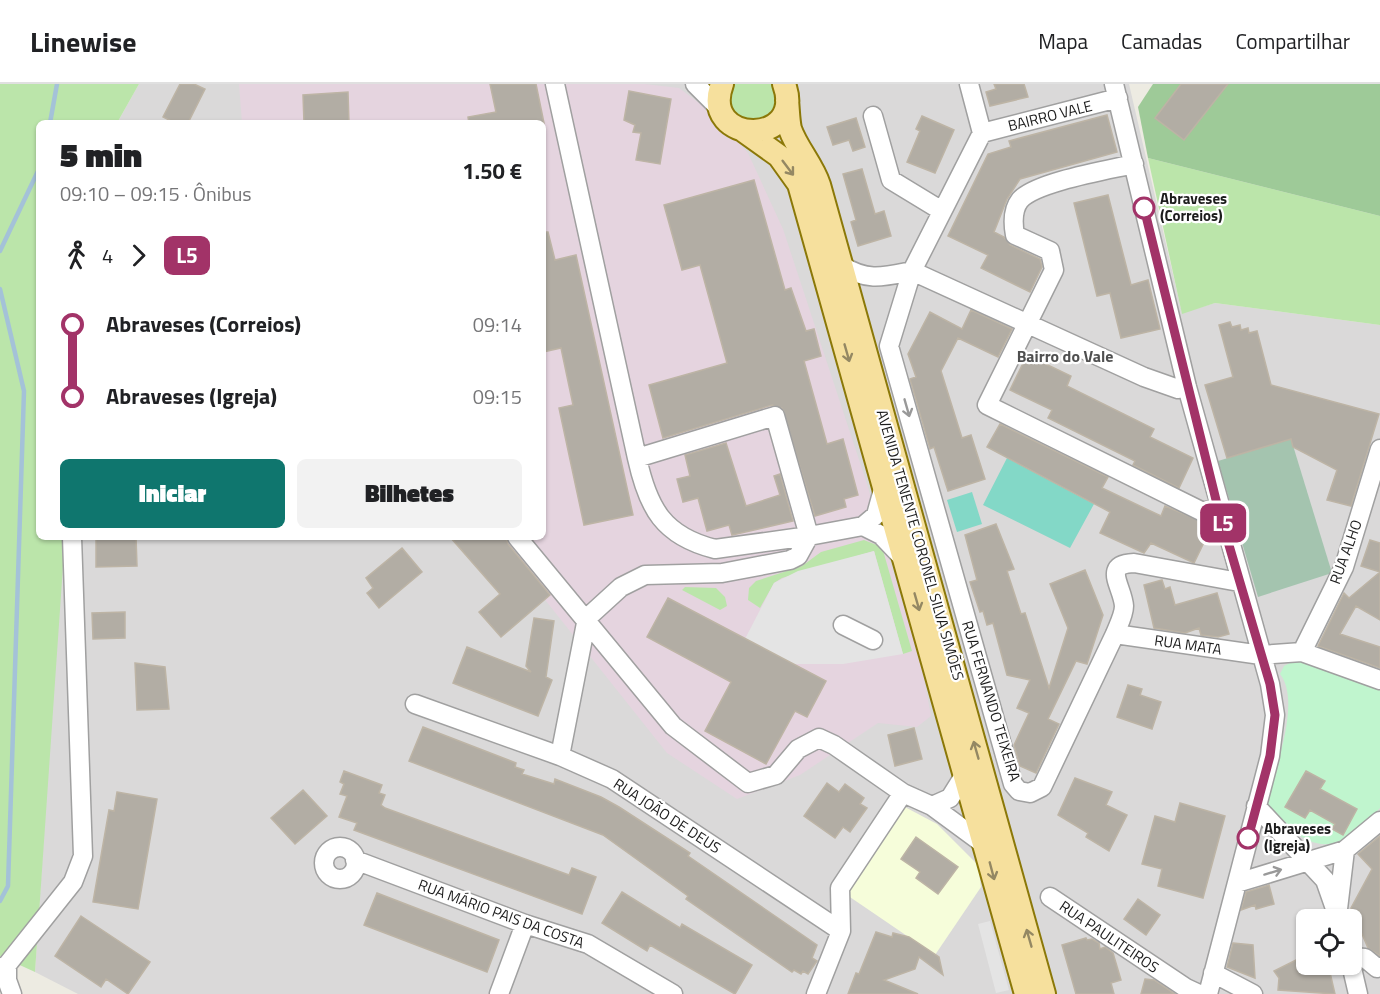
<!DOCTYPE html>
<html lang="pt">
<meta charset="utf-8">
<style>
:root{--surface:#fff;--page:#f2f2f2;--text:#202124;--muted:#757577;--line:#e0e0e0;--accent:#0f766e}
body{margin:0;font-family:"Titillium Web",sans-serif;background:var(--page);color:var(--text);height:100vh;display:flex;flex-direction:column;font-size:22px;white-space:nowrap}
*{box-sizing:border-box;margin:0}
p{font-size:20px;color:var(--muted)}
.icon{flex:none;width:33px;height:33px;fill:none;stroke:currentColor;stroke-width:2;stroke-linecap:round;stroke-linejoin:round}
.map{position:relative;flex:1;overflow:hidden}
.details{position:absolute;left:36px;top:36px;width:510px;height:420px;display:flex;flex-direction:column;background:var(--surface);border-radius:9px;box-shadow:0 2px 4px #0004}
.details>*{flex:none}
.badge{padding:0 12px;border-radius:9px;font-size:21px;line-height:39px}
.controls{position:absolute;left:1296px;top:825px;display:grid;gap:12px}
.controls a{display:grid;place-items:center;width:66px;height:66px;border-radius:9px;background:var(--surface);box-shadow:0 2px 4px #0004;font-size:30px}
.map>.badge{position:absolute;translate:-50% -50%;box-shadow:0 0 0 3px #fff}
.legs{display:flex;align-items:center;gap:9px;height:66px;padding:0 24px;font-size:20px}
.legs p{margin-inline-start:auto}
.headline{display:flex;align-items:center;justify-content:space-between;height:102px;padding:0 24px}
h1{font-size:33px;font-weight:800;line-height:45px}
.cta{display:flex;gap:12px;margin-top:auto;padding:12px 24px}
.cta a{flex:1;height:69px;border-radius:9px;background:var(--accent);color:#fff;font-size:24px;font-weight:800;line-height:69px;text-align:center}
.cta a+a{background:var(--page);color:var(--text)}
ul{padding:0 24px;list-style:none}
li{display:flex;align-items:center;gap:21px;height:72px;font-size:22px}
li i{display:grid;place-items:center;width:9px;height:100%;margin:0 8px;background:currentColor}
li i::after{content:'';width:15px;height:15px;margin:-8px;border:4px solid;border-radius:50%;background:var(--surface)}
li p{margin-inline-start:auto}
li:first-child i{background:linear-gradient(#0000 50%,currentColor 0)}
li:last-child i{background:linear-gradient(currentColor 50%,#0000 0)}
header{display:flex;align-items:center;gap:36px;box-sizing:border-box;height:84px;padding:0 30px;background:var(--surface);border-bottom:2px solid var(--line)}
header strong{font-size:28px}
nav{display:flex;gap:33px;margin-inline-start:auto;font-size:21px}
.map>svg:first-child{display:block}
.residential{fill:#dad9d9;fill-rule:evenodd}
.industrial{fill:#e5d4df}
.education{fill:#f6fdda}
.grass{fill:#bbe5aa}
.forest{fill:#9eca98}
.cemetery{fill:#a4c4af}
.park{fill:#c0f5ce}
.pitch{fill:#83d8c7}
.parking{fill:#e4e4e4}
.lines{fill:none;stroke-linecap:round;stroke-linejoin:round}
.stream{stroke:#a4c2d8;stroke-width:4.5}
.building{fill:#b2ada4;stroke:#bdb4a5;stroke-width:1.5}
.minor-casing{stroke:#a0a0a0;stroke-width:21}
.major-casing{stroke:#8b7808;stroke-width:26}
.minor{stroke:#fff;stroke-width:18}
.major{stroke:#f6e09d;stroke-width:22}
.oneway{stroke:#948863}
.oneway2{stroke:#999}
.line-1-casing{stroke:#fff;stroke-width:14}
.line-1{stroke:#a23368;stroke-width:9}
.stop-1-dot{fill:#fff;stroke:#a23368;stroke-width:3}
.labels{text-anchor:middle;stroke-width:4.5;stroke-linejoin:round;paint-order:stroke}
.street-label{font-size:15px;fill:#1c1c1c;stroke:#fff}
.stop-label{font-size:15px;font-weight:bold;fill:#1c1c1c;stroke:#fff;text-anchor:start}
.neighbourhood-label{font-size:16px;font-weight:bold;fill:#4f4f4f;stroke:#fff}
</style>
<header>
<strong>Linewise</strong>
<nav><a>Mapa</a><a>Camadas</a><a>Compartilhar</a></nav>
</header>
<div class="map">
<svg width="1380" height="910" viewBox="0 0 1380 910">
<rect width="100%" height="100%" fill="#edebe2"/>
<path class="residential" d="M 139,0 L 1129,0 L 1182,229 L 1215,219 L 1380,241 L 1380,910 L 78,910 L 35,888 L 63,453 L 543,453 L 543,39 L 117,39 ZM 1306,836 L 1352,836 L 1352,880 L 1306,880 Z"/>
<path class="industrial" d="M 239,0 L 645,0 L 679,4 L 711,28 L 748,69 L 783,145 L 866,397 L 922,584 L 931,632 L 917,643 L 878,639 L 800,691 L 737,715 L 667,669 L 495,453 L 543,453 L 543,39 L 242,39 Z"/>
<path class="education" d="M 903,722 L 937,740 L 978,781 L 981,803 L 935,871 L 844,809 Z"/>
<path class="grass" d="M 0,0 L 139,0 L 117,39 L 39,39 L 39,453 L 65,453 L 35,888 L 0,872 Z
M 733,0 L 772,0 C 792,48 712,45 733,0 Z
M 1148,74 L 1380,132 L 1380,241 L 1215,219 L 1182,230 Z
M 864,456 L 882,463 L 912,567 L 903,570 L 874,467 L 782,494 L 774,499 L 760,524 L 748,516 L 749,504 L 756,497 L 802,482 L 821,468 Z
M 685,503 L 716,504 L 725,513 L 727,522 L 720,526 L 682,506 Z"/>
<path class="forest" d="M 1153,0 L 1380,0 L 1380,132 L 1148,74 L 1138,23 Z"/>
<path class="cemetery" d="M 1291,355 L 1332,489 L 1258,513 L 1218,377 Z"/>
<path class="park" d="M 1292,578 L 1300,578 L 1380,606 L 1380,724 C 1352,753 1329,777 1291,745 C 1282,736 1272,730 1267,718 C 1274,687 1302,618 1280,590 L 1284,582 Z"/>
<path class="pitch" d="M 1007,374 L 1094,420 L 1070,464 L 983,421 Z
M 972,408 L 982,440 L 957,448 L 947,416 Z"/>
<path class="parking" d="M 874,467 L 903,570 L 843,580 L 792,580 L 745,555 L 774,499 L 798,487 Z
M 990,837 L 1009,906 L 996,909 L 978,840 Z"/>
<g class="lines">
<path class="stream" d="M 50,39 L 57,0
M 0,167 L 39,85
M 0,205 L 24,307 L 8,802 L 0,817"/>
</g>
<path class="building" d="M 180,0 L 194,0 L 205,5 L 188,39 L 175,39 L 163,33 Z
M 490,0 L 536,0 L 544,39 L 469,39 L 468,33 L 496,28 Z
M 994,0 L 1024,0 L 1028,13 L 990,22 L 986,8 L 996,5 Z
M 1181,0 L 1228,0 L 1184,56 L 1155,34 Z
M 629,7 L 671,15 L 660,80 L 636,76 L 641,49 L 633,48 L 635,41 L 624,36 Z
M 348,8 L 349,39 L 304,39 L 303,11 Z
M 1107,31 L 1117,68 L 1020,95 L 1007,115 L 994,148 L 1004,153 L 1010,161 L 1040,175 L 1042,183 L 1030,208 L 981,184 L 988,171 L 948,152 L 988,70 L 1011,63 L 1009,57 Z
M 922,32 L 954,46 L 935,89 L 907,78 L 920,47 L 916,45 Z
M 856,34 L 865,63 L 853,67 L 849,56 L 833,61 L 827,43 Z
M 862,85 L 875,130 L 884,127 L 891,152 L 858,162 L 851,138 L 856,136 L 843,90 Z
M 754,96 L 785,206 L 791,204 L 806,247 L 814,245 L 821,272 L 804,277 L 827,360 L 843,355 L 858,411 L 844,415 L 846,423 L 815,432 L 782,324 L 772,321 L 663,354 L 649,301 L 727,279 L 700,181 L 682,186 L 664,121 Z
M 1108,111 L 1131,201 L 1148,196 L 1160,245 L 1121,254 L 1110,209 L 1097,212 L 1074,119 Z
M 543,148 L 548,148 L 555,176 L 576,171 L 633,431 L 584,441 L 559,324 L 573,321 L 561,264 L 543,268 Z
M 971,226 L 1012,245 L 998,273 L 958,254 L 941,287 L 962,354 L 971,351 L 985,395 L 948,407 L 934,363 L 930,365 L 910,295 L 916,293 L 908,270 L 930,228 L 962,245 Z
M 1230,238 L 1232,243 L 1240,241 L 1241,246 L 1248,244 L 1249,249 L 1257,247 L 1271,301 L 1379,330 L 1351,422 L 1327,416 L 1337,386 L 1293,363 L 1291,355 L 1227,374 L 1205,301 L 1233,293 L 1219,241 Z
M 1027,271 L 1071,292 L 1067,302 L 1154,345 L 1150,353 L 1193,374 L 1179,404 L 1133,381 L 1135,377 L 1048,334 L 1052,326 L 1010,306 Z
M 1000,340 L 1108,393 L 1102,404 L 1161,432 L 1165,422 L 1212,442 L 1194,479 L 1151,459 L 1144,469 L 1100,449 L 1110,428 L 987,363 Z
M 726,359 L 746,422 L 780,411 L 774,392 L 780,390 L 793,437 L 732,451 L 729,441 L 707,447 L 698,414 L 683,418 L 677,395 L 690,392 L 685,371 Z
M 996,440 L 1014,485 L 1007,487 L 1021,530 L 1025,529 L 1049,604 L 1068,544 L 1050,500 L 1085,486 L 1103,531 L 1087,580 L 1076,577 L 1048,635 L 1059,640 L 1036,689 L 1020,682 L 1014,661 L 1029,629 L 1017,624 L 1030,596 L 1007,591 L 993,539 L 987,541 L 983,527 L 980,528 L 970,498 L 977,496 L 965,451 Z
M 96,453 L 136,453 L 137,482 L 96,483 Z
M 450,453 L 506,453 L 508,460 L 550,511 L 501,553 L 479,528 L 500,510 Z
M 1370,456 L 1380,459 L 1380,536 L 1356,522 L 1340,550 L 1380,563 L 1380,584 L 1318,562 L 1344,509 L 1349,514 L 1380,488 L 1361,482 Z
M 402,464 L 422,488 L 379,524 L 367,509 L 373,504 L 366,494 Z
M 1162,496 L 1165,505 L 1170,503 L 1175,521 L 1217,509 L 1229,550 L 1218,553 L 1201,551 L 1199,544 L 1185,549 L 1154,544 L 1144,501 Z
M 668,514 L 826,597 L 807,633 L 795,627 L 766,680 L 705,647 L 731,598 L 647,553 Z
M 125,528 L 125,554 L 93,555 L 92,529 Z
M 534,534 L 554,537 L 546,593 L 552,596 L 538,632 L 453,599 L 467,563 L 531,588 L 526,582 Z
M 135,579 L 165,583 L 169,625 L 137,626 Z
M 1128,601 L 1142,605 L 1140,611 L 1161,618 L 1152,645 L 1117,633 Z
M 423,643 L 516,679 L 515,683 L 524,686 L 522,690 L 554,700 L 555,695 L 601,713 L 619,723 L 690,769 L 688,772 L 817,861 L 812,874 L 817,877 L 808,890 L 803,887 L 801,890 L 794,886 L 792,888 L 686,815 L 688,812 L 603,751 L 409,677 Z
M 914,644 L 922,675 L 895,682 L 888,651 Z
M 344,687 L 382,701 L 379,709 L 385,711 L 381,721 L 385,724 L 569,791 L 572,784 L 596,793 L 582,830 L 354,746 L 357,739 L 339,733 L 347,712 L 340,710 L 344,700 L 340,698 Z
M 1306,687 L 1325,697 L 1320,705 L 1357,725 L 1343,751 L 1332,745 L 1335,740 L 1310,726 L 1305,734 L 1285,723 Z
M 1075,694 L 1112,708 L 1106,721 L 1127,731 L 1109,767 L 1086,753 L 1088,749 L 1058,731 Z
M 827,699 L 839,708 L 845,700 L 864,714 L 860,720 L 867,724 L 850,748 L 843,743 L 835,754 L 804,732 Z
M 303,706 L 327,732 L 295,760 L 271,734 Z
M 117,708 L 157,715 L 138,825 L 93,818 L 109,726 L 114,727 Z
M 1180,719 L 1225,732 L 1203,814 L 1158,802 L 1162,785 L 1142,780 L 1155,732 L 1175,738 Z
M 1380,752 L 1380,872 L 1368,864 L 1351,824 L 1372,785 L 1358,770 Z
M 916,753 L 958,783 L 938,810 L 916,794 L 920,788 L 901,775 Z
M 1269,801 L 1274,820 L 1256,825 L 1255,821 L 1241,826 L 1246,808 Z
M 622,808 L 680,844 L 682,840 L 752,881 L 735,910 L 650,861 L 647,867 L 602,839 Z
M 377,809 L 499,856 L 487,888 L 364,841 Z
M 1138,815 L 1160,831 L 1146,851 L 1124,835 Z
M 81,832 L 150,878 L 128,910 L 106,895 L 101,903 L 55,872 Z
M 876,848 L 892,853 L 893,849 L 909,853 L 939,873 L 943,891 L 919,873 L 915,885 L 884,896 L 918,910 L 848,910 L 856,889 L 859,890 Z
M 1086,854 L 1087,856 L 1092,855 L 1099,859 L 1100,865 L 1105,863 L 1113,869 L 1121,896 L 1111,899 L 1114,910 L 1076,910 L 1062,861 Z
M 1233,859 L 1253,861 L 1255,894 L 1227,883 Z
M 1298,875 L 1306,876 L 1306,880 L 1328,880 L 1335,910 L 1278,906 L 1279,894 L 1274,887 Z
M 1145,895 L 1154,896 L 1175,910 L 1141,910 Z"/>
<g class="lines">
<defs>
<path id="minor" d="M 555,0 L 637,374 C 648,424 663,452 715,465 L 809,452 L 775,332 L 637,374
M 695,0 L 720,25
M 969,0 L 982,49 L 912,187 L 889,262 L 1013,700 L 1019,707 L 1030,709 L 1042,703 L 1115,550 C 1118,542 1124,531 1124,522 C 1123,503 1101,480 1134,479 L 1239,498
M 1114,0 L 1187,303 L 1270,600 L 1275,631 L 1270,672 L 1208,910
M 873,32 L 891,96 L 942,127
M 982,49 L 1118,14
M 1134,80 C 1108,86 1036,98 1020,116 C 1012,126 1013,140 1015,151 L 1050,167 L 1054,186 L 987,321 L 1203,428 L 1218,424
M 841,181 C 868,198 883,193 912,187 L 1144,293 L 1178,305 L 1187,303
M 863,442 L 881,451 L 903,474
M 517,453 L 673,642 L 748,699 L 776,691 L 798,665 L 819,654 L 834,661 L 903,709 L 932,722 L 985,761
M 843,541 L 873,556
M 1115,550 L 1261,571 L 1302,568 L 1380,596
M 1302,568 L 1344,483 L 1380,365
M 415,620 L 560,672 L 612,695 L 841,847 L 816,910
M 560,672 L 587,534 L 621,503 L 645,491 L 722,489 L 790,476 L 798,472 L 809,452 L 863,442 L 876,431 L 884,402
M 932,722 L 950,714 L 965,690
M 1256,722 L 1325,796 L 1339,836
M324 779a16 16 0 1 1 32 0a16 16 0 1 1-32 0Z
M 355,776 L 525,840 L 588,860 L 673,910
M 1237,799 L 1345,766 L 1380,737
M 1050,813 L 1186,904 L 1199,910
M 1338,825 L 1345,766
M 841,847 L 840,804 L 903,709
M 1352,873 L 1365,874 L 1377,884 L 1380,883
M 1351,880 L 1358,910
M 7,881 L 7,896 L 12,910
M 0,884 L 7,881 L 73,798 L 83,772 L 72,453
M 1213,889 L 1253,910
M 499,910 L 525,840"/>
<path id="major" d="M 722,0 C 699,62 807,63 784,0
M 787,16 C 788,25 788,36 790,45 C 797,65 812,80 819,101 L 1044,910
M 744,47 L 779,72 L 799,100 L 1026,910"/>
</defs>
<use href="#minor" class="minor-casing"/>
<use href="#major" class="major-casing"/>
<use href="#minor" class="minor"/>
<use href="#major" class="major"/>
</g>
<defs><path id="oneway-shaft" d="M-6 0H5M1.5-3L5.5 0L1.5 3" fill="none" stroke-width="1.6" stroke-linecap="round" stroke-linejoin="round" transform="scale(1.5)"/></defs>
<g class="oneway">
<use href="#oneway-shaft" transform="translate(788 84) rotate(53)"/>
<use href="#oneway-shaft" transform="translate(847 269) rotate(74)"/>
<use href="#oneway-shaft" transform="translate(917 518) rotate(74)"/>
<use href="#oneway-shaft" transform="translate(976 666) rotate(-106)"/>
<use href="#oneway-shaft" transform="translate(992 787) rotate(75)"/>
<use href="#oneway-shaft" transform="translate(1029 854) rotate(-106)"/>
</g>
<g class="oneway2">
<use href="#oneway-shaft" transform="translate(907 324) rotate(74)"/>
<use href="#oneway-shaft" transform="translate(1273 788) rotate(-17)"/>
</g>
<g class="lines">
<defs>
<path id="line-1" d="M 1144,124 L 1218,424 L 1270,600 L 1275,631 L 1270,672 L 1248,754"/>
</defs>
<use href="#line-1" class="line-1-casing"/>
<use href="#line-1" class="line-1"/>
</g>
<g class="stop-1-dot">
<circle cx="1144" cy="124" r="10"/>
<circle cx="1248" cy="754" r="10"/>
</g>
<g class="labels">
<g class="street-label">
<text transform="translate(1050 32) rotate(-14)" y="5">BAIRRO VALE</text>
<text transform="translate(920 461) rotate(74)" y="5">AVENIDA TENENTE CORONEL SILVA SIMÕES</text>
<text transform="translate(1346 468) rotate(-70)" y="5">RUA ALHO</text>
<text transform="translate(1188 561) rotate(8)" y="5">RUA MATA</text>
<text transform="translate(991 617) rotate(73)" y="5">RUA FERNANDO TEIXEIRA</text>
<text transform="translate(667 732) rotate(33)" y="5">RUA JOÃO DE DEUS</text>
<text transform="translate(501 830) rotate(20)" y="5">RUA MÁRIO PAIS DA COSTA</text>
<text transform="translate(1109 853) rotate(34)" y="5">RUA PAULITEIROS</text>
</g>
<g class="stop-label">
<text x="1160" y="120">Abraveses<tspan x="1160" dy="17">(Correios)</tspan></text>
<text x="1264" y="750">Abraveses<tspan x="1264" dy="17">(Igreja)</tspan></text>
</g>
<g class="neighbourhood-label">
<text x="1065" y="278">Bairro do Vale</text>
</g>
</g>
</svg>
<div class="controls">
<a><svg class="icon" aria-label="locate" viewBox="0 0 24 24"><circle cx="12" cy="12" r="6"/><path d="M12 2v4M12 18v4M2 12h4M18 12h4"/></svg></a>
</div>
<b class="badge" style="left:1223px;top:439px;background:#a23368;color:#fff">L5</b>
<section class="details">
<div class="headline"><div><h1>5 min</h1><p>09:10 – 09:15 · Ônibus</p></div><b>1.50 €</b></div>
<div class="legs"><svg class="icon" aria-label="walk" viewBox="0 0 24 24"><circle cx="13" cy="4" r="2"/><path d="M13 8l-2 6 4 7M11 14l-3 7M7 12l3-4h3l4 4"/></svg>4<svg class="icon" aria-label="forward" viewBox="0 0 24 24"><path d="M9 5l7 7-7 7"/></svg><b class="badge" style="background:#a23368;color:#fff">L5</b></div>
<ul>
<li><i style="color:#a23368"></i><b>Abraveses (Correios)</b><p>09:14</p></li>
<li><i style="color:#a23368"></i><b>Abraveses (Igreja)</b><p>09:15</p></li>
</ul>
<div class="cta"><a>Iniciar</a><a>Bilhetes</a></div>
</section>
</div>
